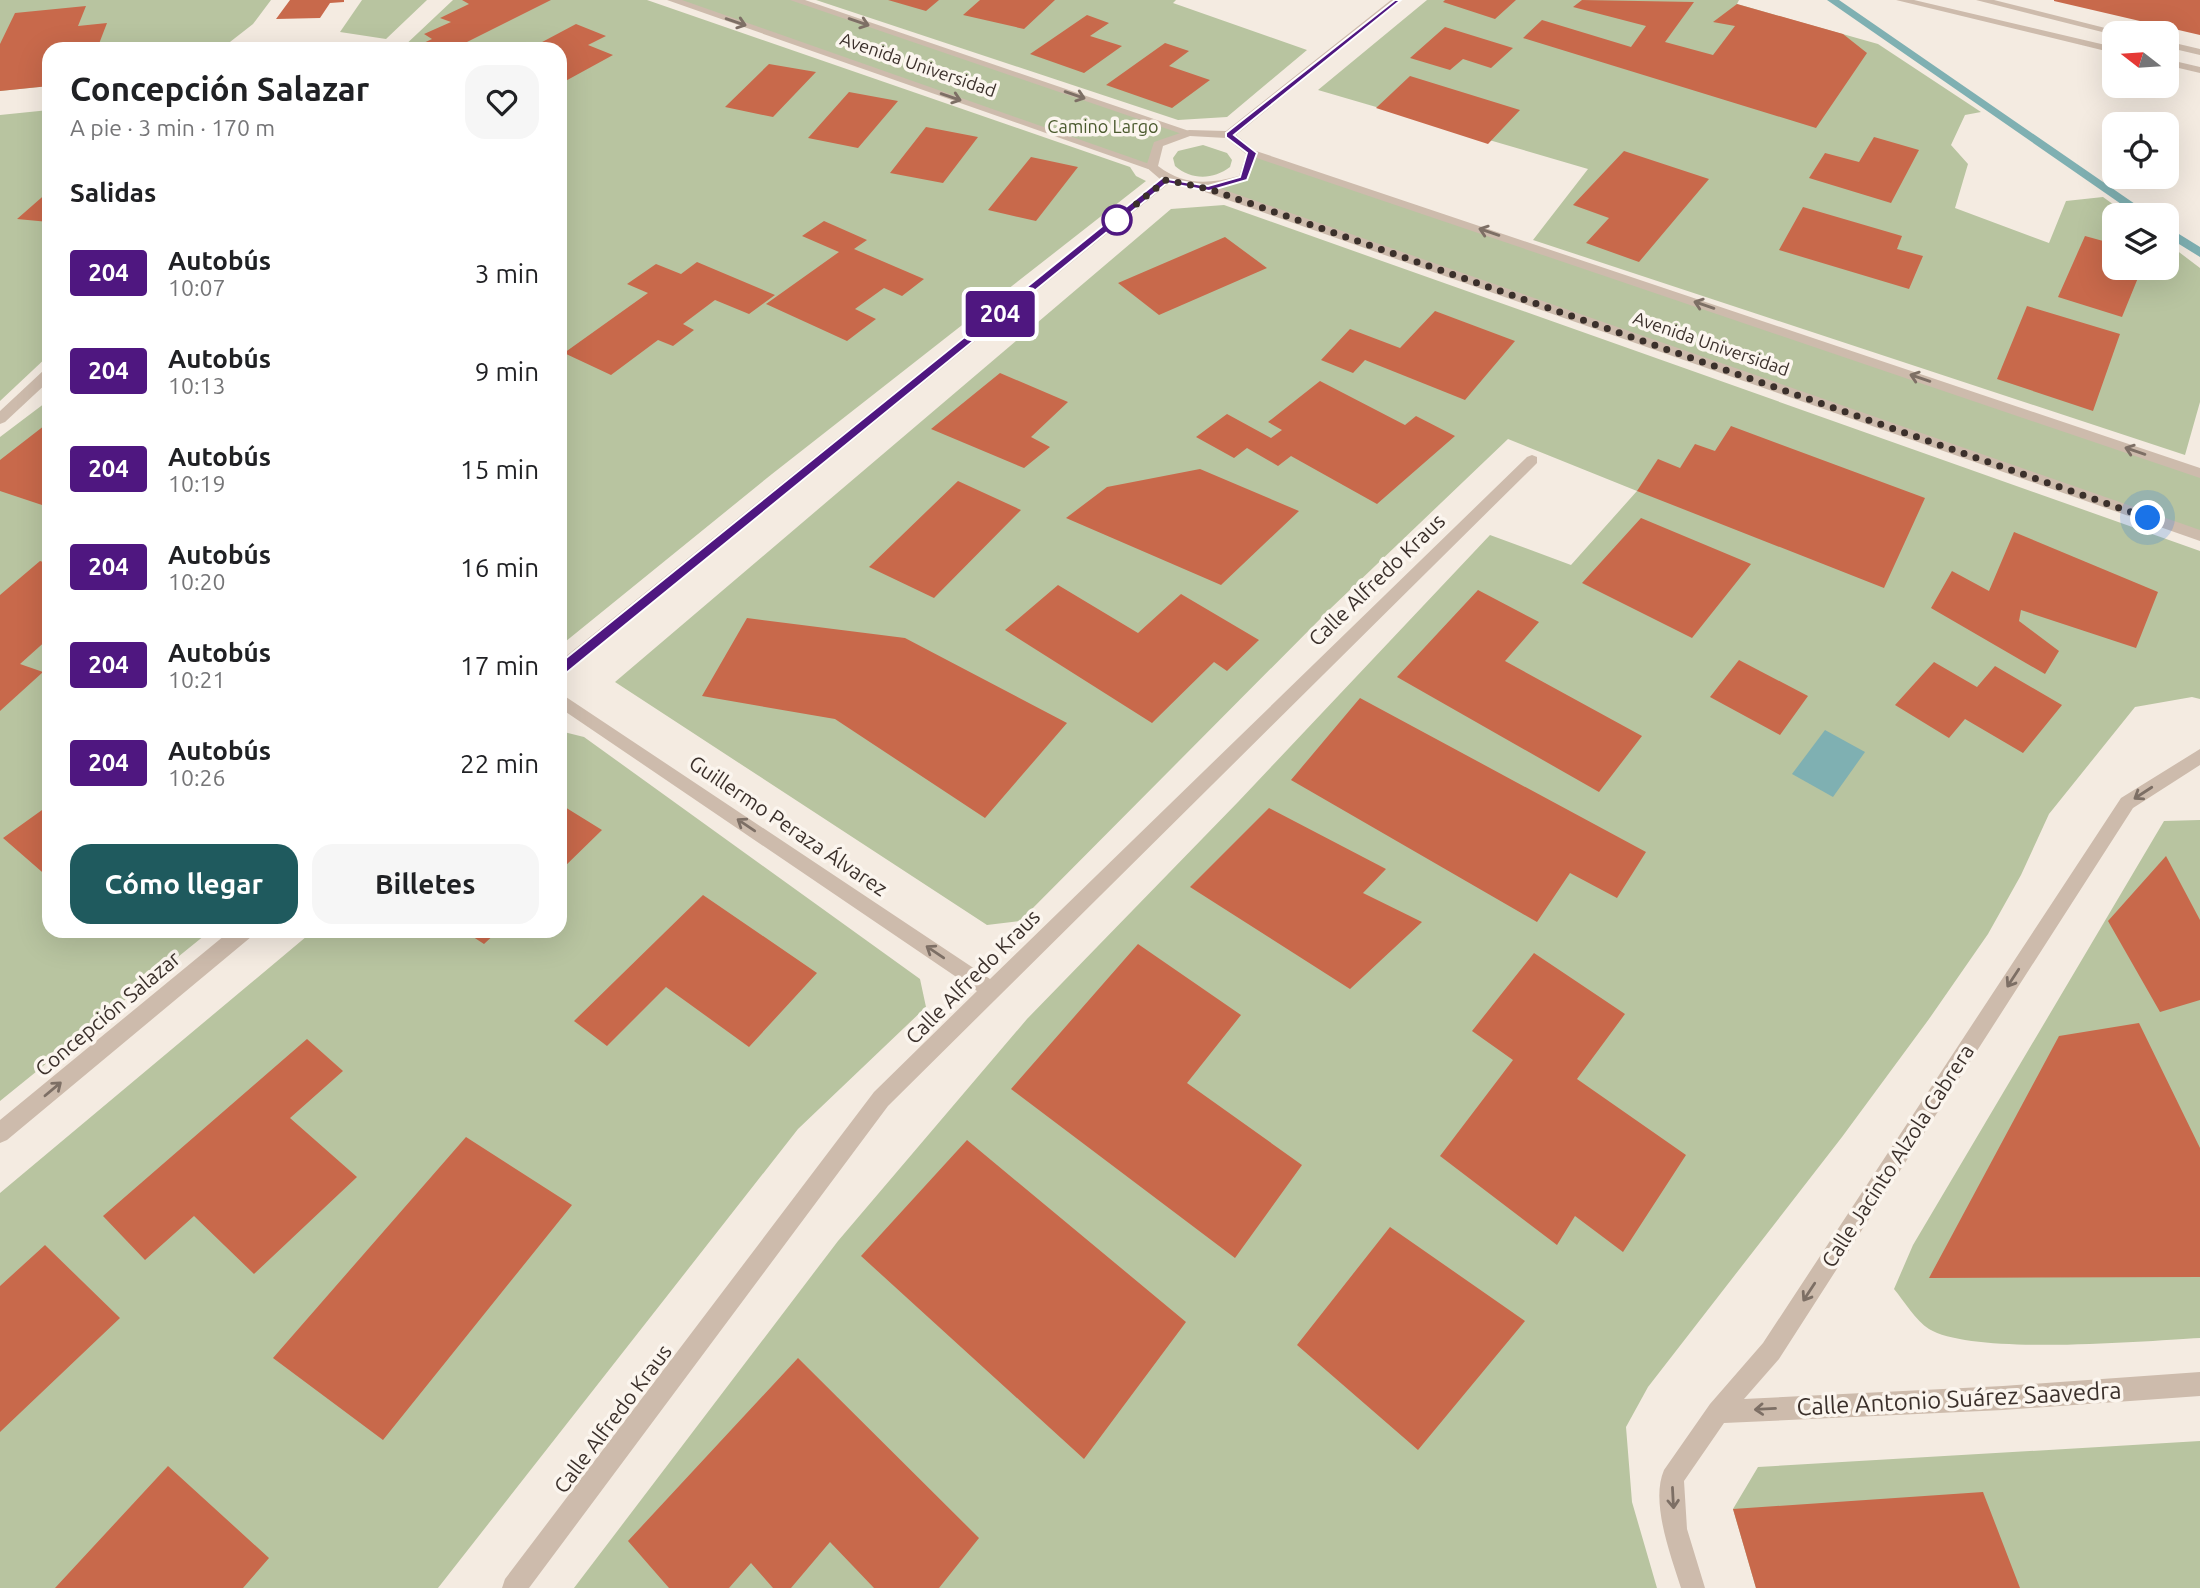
<!DOCTYPE html>
<html lang="es">
<meta charset="utf-8">
<style>
:root{--surface:#fff;--page:#f6f6f6;--text:#202124;--muted:#757577;--accent:#1f5a5e}
body{margin:0;font-family:Ubuntu,sans-serif;background:var(--page);color:var(--text);height:100vh;display:flex;flex-direction:column;font-size:26px;white-space:nowrap}
*{box-sizing:border-box;margin:0}
p{font-size:23px;color:var(--muted)}
.icon{flex:none;width:38px;height:38px;fill:none;stroke:currentColor;stroke-width:2;stroke-linecap:round;stroke-linejoin:round}
.map{position:relative;flex:1;overflow:hidden}
.side{position:absolute;left:42px;top:42px;width:525px;height:896px;display:flex;flex-direction:column;background:var(--surface);border-radius:21px;box-shadow:0 7px 28px #0002}
.side>*{flex:none}
.badge{padding:0 14px;border-radius:5px;font-size:24px;line-height:46px}
.needle{width:46px;rotate:287deg}
.buttons{position:absolute;left:2102px;top:21px;display:grid;gap:14px}
.buttons a{display:grid;place-items:center;width:77px;height:77px;border-radius:14px;background:var(--surface);box-shadow:0 7px 28px #0002;font-size:35px}
.you{position:absolute;width:35px;height:35px;margin:-18px;border:5px solid #fff;border-radius:50%;background:#1a73e8;box-shadow:0 0 0 10px #1a73e833}
.map>.badge{position:absolute;translate:-50% -50%;box-shadow:0 0 0 4px #fff}
h2{padding:0 28px;font-size:26px;line-height:63px}
.round{display:grid;place-items:center;flex:none;width:74px;height:74px;border-radius:21px;background:var(--page)}
.overview{display:flex;align-items:center;justify-content:space-between;height:119px;padding:0 28px}
h1{font-size:33px;font-weight:600;line-height:52px}
.button{display:flex;gap:14px;margin-top:auto;padding:14px 28px}
.button a{flex:1;height:80px;border-radius:21px;background:var(--accent);color:#fff;font-size:28px;font-weight:600;line-height:80px;text-align:center}
.button a+a{background:var(--page);color:var(--text)}
ul{padding:0;list-style:none}
li{display:flex;align-items:center;gap:21px;height:98px;padding:0 28px}
li div{flex:1}
li b{display:block;font-size:26px}
li em{font-style:normal}
li .badge{min-width:77px;font-weight:700;text-align:center}
.map>svg:first-child{display:block}
.green{fill:#b8c4a0}
.water{fill:#7fb0b2}
.lines{fill:none;stroke-linecap:round;stroke-linejoin:round}
.stream{fill:#7fb0b2;fill-rule:evenodd}
.building{fill:#c8694b}
.service{fill:#cdbbac;fill-rule:evenodd}
.minor{fill:#cdbbac;fill-rule:evenodd}
.tertiary{fill:#cdbbac;fill-rule:evenodd}
.oneway{stroke:#7d6f65}
.line{fill:#4f1780;stroke:#fff;stroke-width:2}
.walk{stroke:#3b302b;stroke-width:7;stroke-dasharray:0 12.6}
.stop-dot{fill:#fff;stroke:#4f1780;stroke-width:3.5}
.labels{text-anchor:middle;stroke-width:7;stroke-linejoin:round;paint-order:stroke}
.far-street-label{font-size:18px;fill:#3b302b;stroke:#fbf5ee}
.far-park-label{font-size:18px;fill:#4a5a2e;stroke:#fbf5ee}
.street-label{font-size:21px;fill:#3b302b;stroke:#fbf5ee}
.near-street-label{font-size:24px;fill:#3b302b;stroke:#fbf5ee}
</style>
<div class="map">
<svg width="2200" height="1588" viewBox="0 0 2200 1588">
<rect width="100%" height="100%" fill="#f4ebe1"/>
<path class="green" d="M 0,0 L 271,0 L 253,24 L 221,49 L 49,49 L 49,86 L 0,91 Z
M 362,0 L 427,0 L 386,39 L 340,32 Z
M 453,0 L 647,0 L 1130,167 L 1136,176 L 1146,181 L 772,474 L 560,646 L 560,49 L 401,49 Z
M 672,0 L 795,0 L 1189,133 L 1159,144 L 1152,167 Z
M 816,0 L 1176,0 L 1173,3 L 1307,50 L 1227,117 L 1178,120 Z
M 1427,0 L 1739,0 L 1737,4 L 1878,44 L 1981,112 L 1965,115 L 1951,145 L 1968,164 L 1955,208 L 2049,243 L 2066,201 L 2103,197 L 2128,215 L 2114,215 L 2114,268 L 2166,268 L 2167,243 L 2200,268 L 2200,402 L 2185,455 L 1533,240 L 1588,169 L 1318,90 Z
M 49,110 L 49,355 L 0,401 L 0,115 Z
M 1203,145 L 1227,153 L 1232,160 L 1230,167 C 1213,180 1191,180 1175,166 L 1173,158 L 1178,151 Z
M 1252,153 L 2200,473 L 2200,537 L 1209,189 L 1244,178 Z
M 1224,205 L 2200,551 L 2200,699 L 2192,697 L 2135,707 L 2049,814 L 2021,875 L 1988,934 L 1929,1019 L 1842,1137 L 1648,1387 L 1626,1427 L 1632,1502 L 1657,1588 L 574,1588 L 838,1241 L 1027,1019 L 1238,802 L 1490,535 L 1571,565 L 1637,491 L 1508,439 L 1330,609 L 1020,921 L 987,925 L 615,682 L 1171,209 Z
M 49,400 L 49,931 L 210,931 L 0,1101 L 0,437 Z
M 560,731 L 584,737 L 920,979 L 926,1007 L 798,1129 L 438,1588 L 0,1588 L 0,1193 L 313,931 L 560,931 Z
M 2200,820 L 2200,1338 C 2143,1341 1974,1356 1929,1329 C 1916,1321 1904,1301 1894,1289 L 1913,1245 L 2164,821 Z
M 2200,1441 L 2200,1588 L 1756,1588 L 1733,1509 L 1758,1467 Z"/>
<path class="water" d="M 1825,730 L 1865,752 L 1833,797 L 1792,774 Z"/>
<g class="lines">
<path class="stream" d="M 1827,0 L 1839,0 L 2151,215 L 2137,215 Z
M 2166,226 L 2200,247 L 2200,257 L 2166,236 Z"/>
</g>
<path class="building" d="M 290,0 L 344,0 L 344,2 L 330,3 L 320,18 L 276,19 Z
M 462,0 L 551,0 L 453,49 L 415,47 L 432,39 L 424,34 L 451,22 L 440,18 L 469,4 Z
M 888,0 L 939,0 L 926,11 Z
M 980,0 L 1055,0 L 1024,29 L 963,15 Z
M 1445,0 L 1516,0 L 1495,19 L 1443,2 Z
M 1582,0 L 1694,2 L 1665,42 L 1713,55 L 1735,26 L 1713,22 L 1737,4 L 1843,34 L 1867,53 L 1816,128 L 1523,38 L 1542,20 L 1631,47 L 1646,26 L 1573,7 Z
M 2054,0 L 2200,0 L 2200,35 L 2054,1 Z
M 86,6 L 78,26 L 107,23 L 97,49 L 49,49 L 49,86 L 0,91 L 0,44 L 15,13 Z
M 1087,15 L 1109,23 L 1090,36 L 1122,46 L 1084,73 L 1030,54 Z
M 576,24 L 606,36 L 588,45 L 613,55 L 560,84 L 560,49 L 529,49 Z
M 1445,27 L 1513,48 L 1491,68 L 1463,59 L 1450,70 L 1410,58 Z
M 1165,43 L 1189,51 L 1169,66 L 1210,80 L 1172,108 L 1106,85 Z
M 769,64 L 816,72 L 773,117 L 725,107 Z
M 1410,76 L 1520,110 L 1488,144 L 1376,108 Z
M 849,92 L 898,101 L 858,148 L 808,138 Z
M 926,127 L 978,137 L 943,183 L 890,173 Z
M 1874,137 L 1919,150 L 1891,203 L 1809,178 L 1825,153 L 1859,162 Z
M 1624,151 L 1709,179 L 1639,262 L 1586,243 L 1609,218 L 1573,205 Z
M 1031,157 L 1078,167 L 1036,221 L 988,210 Z
M 49,191 L 49,222 L 17,219 Z
M 1803,207 L 1902,236 L 1897,249 L 1923,256 L 1909,289 L 1779,250 Z
M 824,221 L 867,240 L 854,249 L 924,279 L 902,296 L 884,288 L 855,309 L 876,319 L 847,341 L 766,304 L 839,252 L 802,236 Z
M 2085,236 L 2114,244 L 2114,268 L 2142,268 L 2122,317 L 2058,297 Z
M 1225,237 L 1267,268 L 1159,315 L 1118,283 Z
M 697,262 L 775,295 L 749,314 L 715,300 L 683,324 L 694,330 L 673,346 L 658,340 L 611,375 L 564,353 L 648,293 L 627,284 L 656,264 L 681,274 Z
M 2027,306 L 2120,334 L 2093,411 L 1997,379 Z
M 1435,311 L 1515,341 L 1465,400 L 1365,360 L 1353,373 L 1321,360 L 1350,329 L 1400,348 Z
M 1000,373 L 1068,402 L 1031,437 L 1050,447 L 1024,468 L 931,429 Z
M 1320,381 L 1405,425 L 1416,416 L 1455,436 L 1377,504 L 1291,456 L 1278,466 L 1247,448 L 1234,458 L 1196,437 L 1227,414 L 1271,438 L 1282,430 L 1268,422 Z
M 49,422 L 49,503 L 45,506 L 0,491 L 0,460 Z
M 1731,426 L 1925,498 L 1884,588 L 1637,491 L 1658,459 L 1680,468 L 1695,444 L 1715,451 Z
M 1200,469 L 1299,511 L 1221,585 L 1066,518 L 1107,487 Z
M 958,481 L 1021,510 L 934,598 L 869,567 Z
M 1641,518 L 1751,564 L 1692,638 L 1582,583 Z
M 2014,532 L 2158,592 L 2136,648 L 2021,610 L 2019,621 L 2059,651 L 2045,674 L 1931,608 L 1952,571 L 1989,591 Z
M 40,561 L 49,564 L 49,638 L 20,664 L 43,672 L 0,711 L 0,595 Z
M 1058,585 L 1138,633 L 1181,594 L 1259,640 L 1227,671 L 1214,662 L 1152,723 L 1005,630 Z
M 1478,590 L 1539,622 L 1505,661 L 1642,736 L 1599,792 L 1397,677 Z
M 747,618 L 905,638 L 1067,723 L 985,818 L 835,719 L 702,696 Z
M 1739,660 L 1808,696 L 1780,735 L 1710,697 Z
M 1934,662 L 1977,687 L 1995,666 L 2062,705 L 2023,753 L 1965,719 L 1949,738 L 1895,705 Z
M 1360,698 L 1646,852 L 1617,898 L 1570,873 L 1537,922 L 1291,780 Z
M 560,804 L 602,830 L 560,871 Z
M 49,805 L 49,878 L 3,838 Z
M 1269,808 L 1386,869 L 1363,893 L 1422,922 L 1350,989 L 1190,887 Z
M 2166,856 L 2200,920 L 2200,1000 L 2160,1012 L 2108,921 Z
M 703,895 L 817,973 L 749,1047 L 666,987 L 607,1046 L 574,1021 Z
M 464,931 L 498,931 L 484,944 Z
M 1138,944 L 1241,1015 L 1187,1083 L 1302,1165 L 1235,1258 L 1011,1089 Z
M 1534,953 L 1625,1014 L 1577,1079 L 1686,1155 L 1623,1252 L 1575,1216 L 1557,1245 L 1440,1156 L 1513,1060 L 1472,1031 Z
M 2139,1023 L 2200,1148 L 2200,1277 L 1929,1278 L 2059,1036 Z
M 307,1039 L 343,1071 L 290,1118 L 357,1177 L 254,1274 L 194,1216 L 145,1260 L 103,1216 Z
M 466,1137 L 572,1205 L 383,1440 L 273,1358 Z
M 967,1140 L 1186,1322 L 1084,1459 L 861,1256 Z
M 1390,1227 L 1525,1321 L 1418,1450 L 1297,1345 Z
M 45,1245 L 120,1318 L 0,1432 L 0,1286 Z
M 798,1358 L 979,1538 L 939,1588 L 874,1588 L 830,1542 L 791,1588 L 773,1588 L 751,1563 L 729,1588 L 669,1588 L 628,1541 Z
M 168,1466 L 269,1558 L 243,1588 L 55,1588 Z
M 1983,1492 L 2020,1588 L 1756,1588 L 1733,1509 Z"/>
<g class="lines">
<path class="service" d="M 667,0 L 682,0 L 1158,167 L 1148,169 Z
M 790,0 L 805,0 L 1195,133 L 1185,135 Z
M 1248,151 L 1256,151 L 2200,468 L 2200,478 L 1248,155 Z
M 1205,186 L 1213,186 L 2200,530 L 2200,541 L 1205,192 Z"/>
<path class="minor" d="M 1391,0 L 1402,0 L 1236,135 L 1258,153 L 1248,180 C 1221,188 1197,192 1169,183 L 566,674 L 560,676 L 560,661 L 1160,179 L 1146,167 L 1154,142 L 1189,130 L 1226,131 ZM 1190,136 L 1226,138 L 1246,154 L 1239,176 C 1209,184 1184,186 1158,166 L 1163,146 Z
M 1976,0 L 1994,0 L 2125,33 L 2114,35 Z
M 2166,41 L 2200,49 L 2200,55 L 2166,47 Z
M 49,369 L 49,381 L 5,422 L 0,424 L 0,411 L 44,370 Z
M 1532,455 L 1537,457 L 1537,463 L 888,1106 L 529,1588 L 502,1588 L 505,1579 L 874,1092 L 977,991 L 560,708 L 560,693 L 990,979 L 1527,457 Z
M 2200,749 L 2200,765 L 2133,808 L 1779,1359 L 1744,1399 L 2003,1386 L 2200,1372 L 2200,1396 L 2003,1410 L 1724,1423 L 1684,1481 L 1687,1529 L 1705,1588 L 1681,1588 C 1671,1556 1650,1502 1664,1470 L 1710,1404 L 1763,1343 L 2121,798 Z
M 230,931 L 253,931 L 251,937 L 7,1140 L 0,1143 L 0,1120 Z"/>
<path class="tertiary" d="M 1896,0 L 1914,0 L 2114,47 L 2114,53 Z
M 2166,59 L 2200,67 L 2200,73 L 2166,65 Z"/>
</g>
<defs><path id="oneway-shaft" d="M-6 0H5M1.5-3L5.5 0L1.5 3" fill="none" stroke-width="1.6" stroke-linecap="round" stroke-linejoin="round" transform="scale(1.75)"/></defs>
<g class="oneway">
<use href="#oneway-shaft" transform="translate(736 22) rotate(19)"/>
<use href="#oneway-shaft" transform="translate(859 22) rotate(19)"/>
<use href="#oneway-shaft" transform="translate(1075 95) rotate(19)"/>
<use href="#oneway-shaft" transform="translate(951 97) rotate(19)"/>
<use href="#oneway-shaft" transform="translate(1489 232) rotate(-161)"/>
<use href="#oneway-shaft" transform="translate(1704 305) rotate(-161)"/>
<use href="#oneway-shaft" transform="translate(1920 378) rotate(-161)"/>
<use href="#oneway-shaft" transform="translate(2135 451) rotate(-161)"/>
<use href="#oneway-shaft" transform="translate(2143 793) rotate(147)"/>
<use href="#oneway-shaft" transform="translate(746 825) rotate(-146)"/>
<use href="#oneway-shaft" transform="translate(935 952) rotate(-146)"/>
<use href="#oneway-shaft" transform="translate(2013 978) rotate(123)"/>
<use href="#oneway-shaft" transform="translate(53 1089) rotate(-40)"/>
<use href="#oneway-shaft" transform="translate(1809 1292) rotate(123)"/>
<use href="#oneway-shaft" transform="translate(1765 1409) rotate(177)"/>
<use href="#oneway-shaft" transform="translate(1673 1498) rotate(87)"/>
</g>
<path class="line" d="M 1395,0 L 1401,0 L 1234,135 L 1257,153 L 1247,180 L 1209,191 L 1167,183 L 565,674 L 555,674 L 555,667 L 1162,178 L 1208,186 L 1240,177 L 1247,153 L 1226,137 L 1226,133 Z"/>
<g class="lines">
<path class="walk" d="M 1117,220 L 1166,180 L 1209,189 L 2148,518"/>
</g>
<circle class="stop-dot" cx="1117" cy="220" r="14"/>
<g class="labels">
<g class="far-street-label">
<text transform="translate(918 65) rotate(19)" y="6">Avenida Universidad</text>
<text transform="translate(1711 344) rotate(19)" y="6">Avenida Universidad</text>
</g>
<g class="far-park-label">
<text x="1103" y="133">Camino Largo</text>
</g>
<g class="street-label">
<text transform="translate(1377 580) rotate(-44)" y="7">Calle Alfredo Kraus</text>
<text transform="translate(788 826) rotate(34)" y="7">Guillermo Peraza Álvarez</text>
<text transform="translate(973 977) rotate(-45)" y="7">Calle Alfredo Kraus</text>
<text transform="translate(108 1014) rotate(-40)" y="7">Concepción Salazar</text>
<text transform="translate(1898 1156) rotate(-57)" y="7">Calle Jacinto Alzola Cabrera</text>
<text transform="translate(613 1419) rotate(-53)" y="7">Calle Alfredo Kraus</text>
</g>
<g class="near-street-label">
<text transform="translate(1959 1399) rotate(-3)" y="8">Calle Antonio Suárez Saavedra</text>
</g>
</g>
</svg>
<div class="buttons">
<a><svg class="needle" viewBox="-14 -14 28 28"><path d="M0-13l5 13h-10z" fill="#e53935"/><path d="M0 13l5-13h-10z" fill="#757577"/></svg></a>
<a><svg class="icon" aria-label="locate" viewBox="0 0 24 24"><circle cx="12" cy="12" r="6"/><path d="M12 2v4M12 18v4M2 12h4M18 12h4"/></svg></a>
<a><svg class="icon" aria-label="layers" viewBox="0 0 24 24"><path d="M12 4l9 5-9 5-9-5zM3 14l9 5 9-5"/></svg></a>
</div>
<div class="you" style="left:2148px;top:518px"></div>
<b class="badge" style="left:1000px;top:314px;background:#4f1780;color:#fff">204</b>
<section class="side">
<div class="overview"><div><h1>Concepción Salazar</h1><p>A pie · 3 min · 170 m</p></div><a class="round"><svg class="icon" aria-label="heart" viewBox="0 0 24 24"><path d="M12 20l-8-8c-3-5 5-10 8-4 3-6 11-1 8 4z"/></svg></a></div>
<h2>Salidas</h2>
<ul>
<li><span class="badge" style="background:#4f1780;color:#fff">204</span><div><b>Autobús</b><p>10:07</p></div><em>3 min</em></li>
<li><span class="badge" style="background:#4f1780;color:#fff">204</span><div><b>Autobús</b><p>10:13</p></div><em>9 min</em></li>
<li><span class="badge" style="background:#4f1780;color:#fff">204</span><div><b>Autobús</b><p>10:19</p></div><em>15 min</em></li>
<li><span class="badge" style="background:#4f1780;color:#fff">204</span><div><b>Autobús</b><p>10:20</p></div><em>16 min</em></li>
<li><span class="badge" style="background:#4f1780;color:#fff">204</span><div><b>Autobús</b><p>10:21</p></div><em>17 min</em></li>
<li><span class="badge" style="background:#4f1780;color:#fff">204</span><div><b>Autobús</b><p>10:26</p></div><em>22 min</em></li>
</ul>
<div class="button"><a>Cómo llegar</a><a>Billetes</a></div>
</section>
</div>
